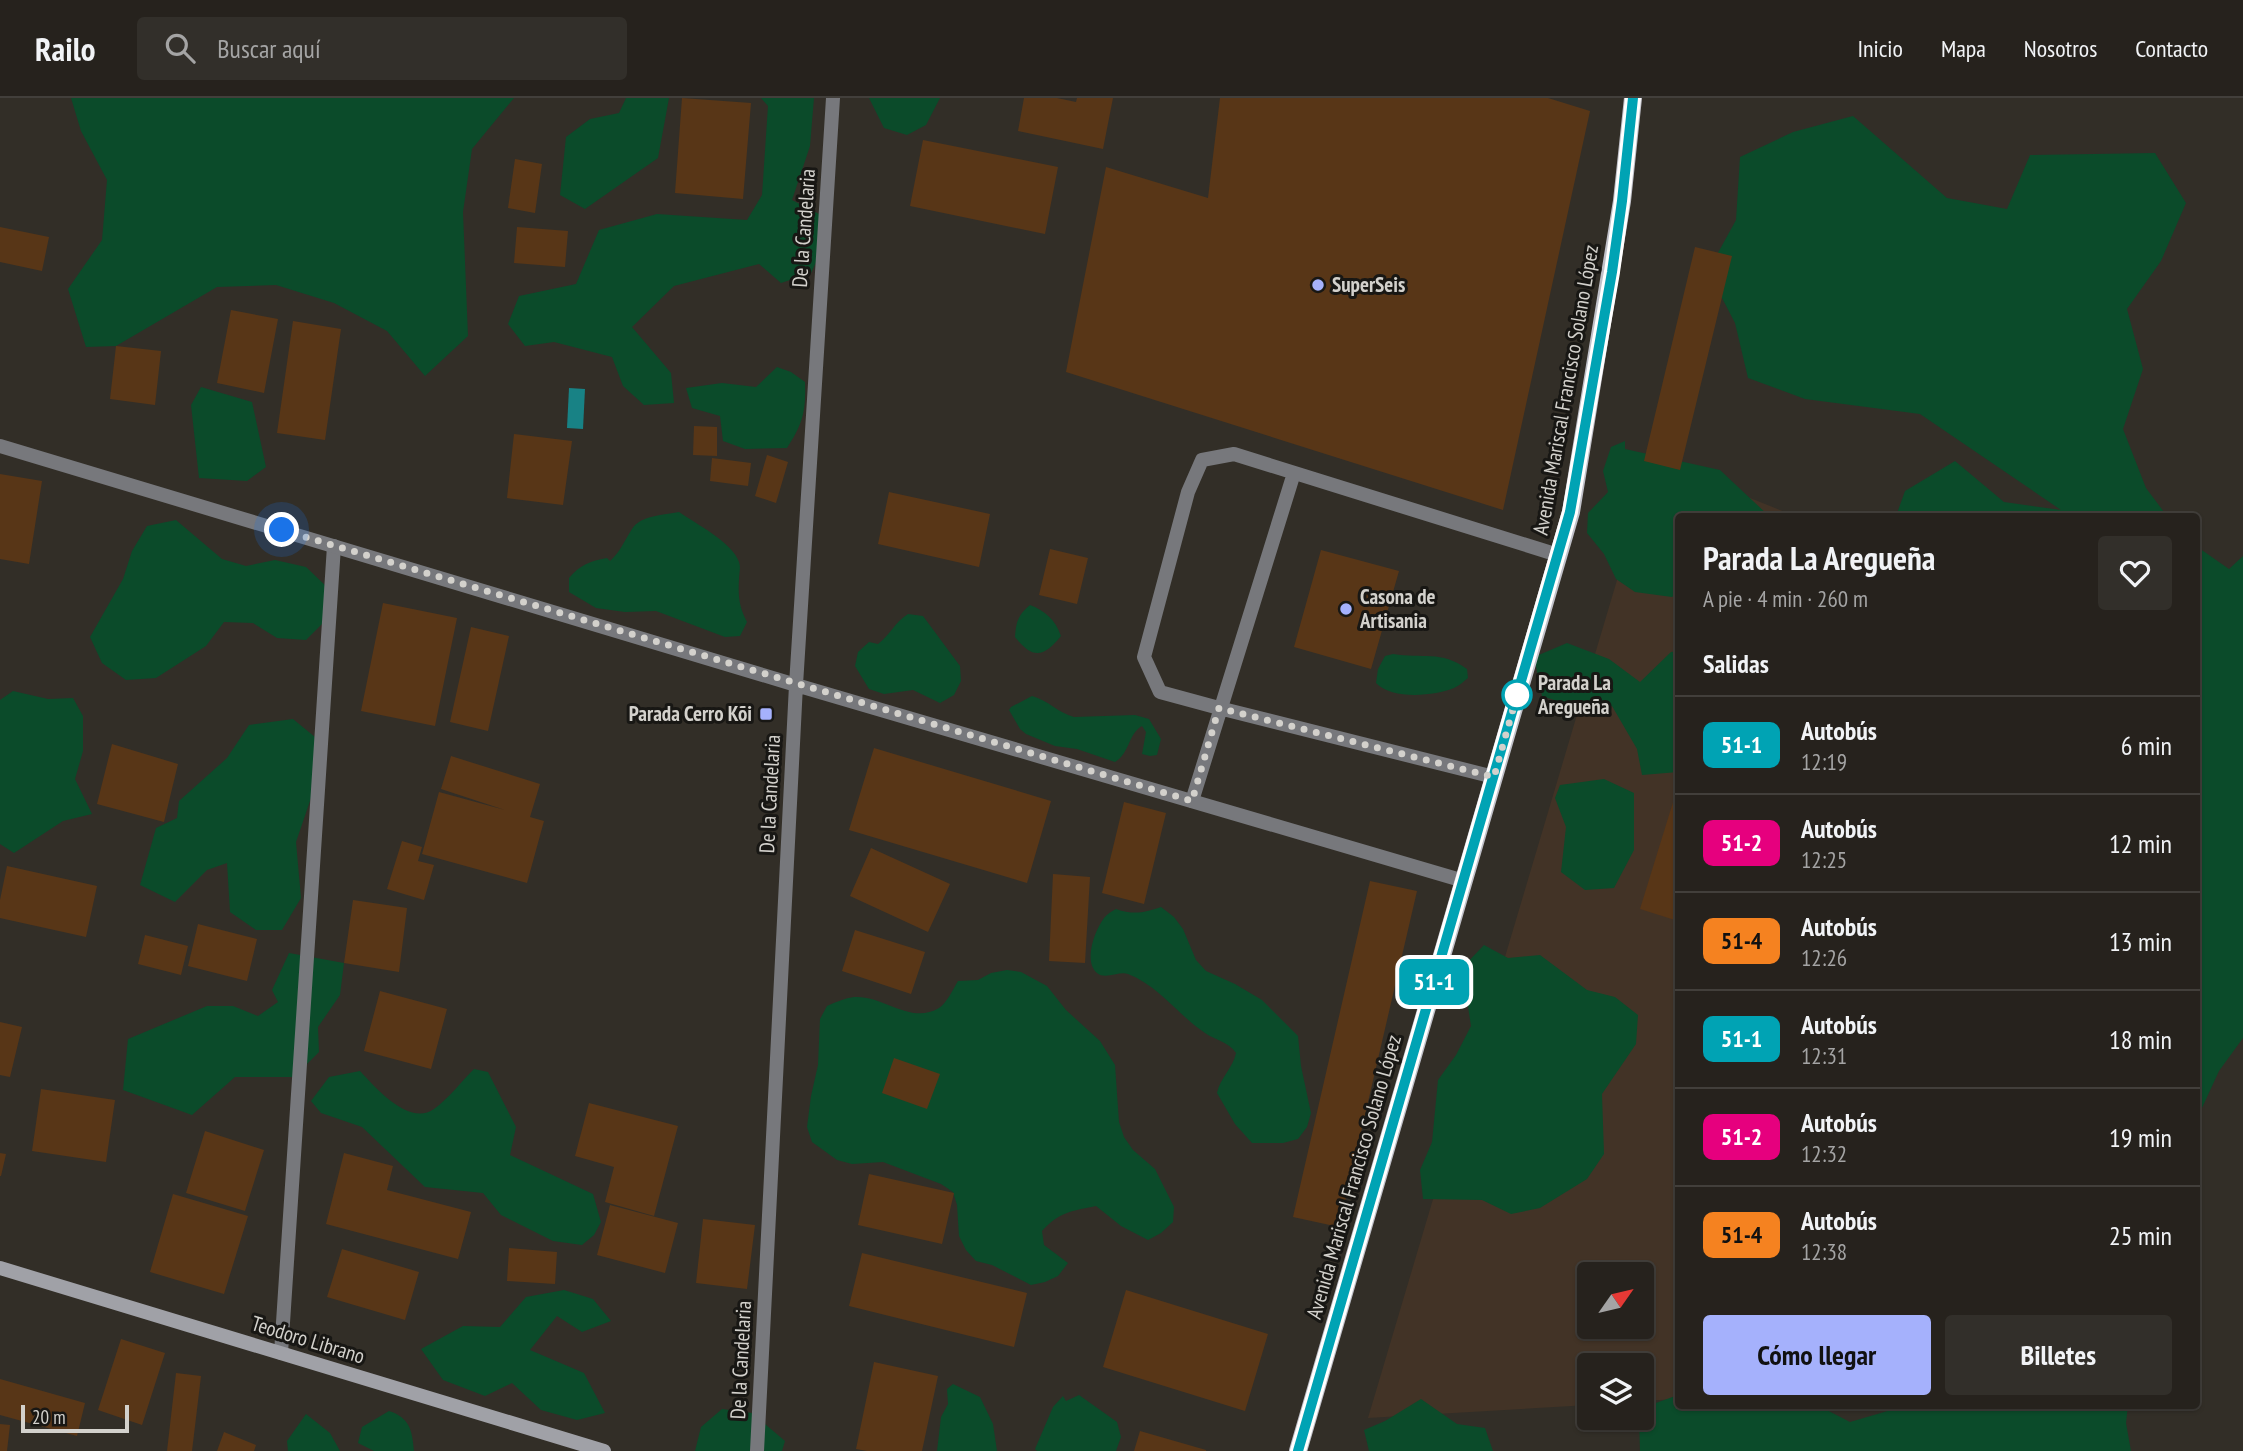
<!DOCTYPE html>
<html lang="es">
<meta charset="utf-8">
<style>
:root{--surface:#26221d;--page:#322f2a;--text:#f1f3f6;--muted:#a4a4a4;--line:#423f3b;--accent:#a5b1fc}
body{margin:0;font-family:"PT Sans Narrow",sans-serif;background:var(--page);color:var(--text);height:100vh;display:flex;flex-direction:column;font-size:26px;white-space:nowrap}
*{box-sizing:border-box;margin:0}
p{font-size:23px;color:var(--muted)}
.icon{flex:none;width:38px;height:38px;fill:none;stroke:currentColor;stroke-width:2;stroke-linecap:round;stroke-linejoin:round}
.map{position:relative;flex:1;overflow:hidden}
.sheet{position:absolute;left:1675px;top:415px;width:525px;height:896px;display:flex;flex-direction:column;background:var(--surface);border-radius:7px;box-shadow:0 2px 5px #0004,0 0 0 2px var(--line)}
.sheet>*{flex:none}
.badge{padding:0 14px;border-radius:10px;font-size:24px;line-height:46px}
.needle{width:46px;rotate:56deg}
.buttons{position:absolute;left:1577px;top:1164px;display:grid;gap:14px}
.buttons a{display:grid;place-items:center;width:77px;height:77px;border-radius:7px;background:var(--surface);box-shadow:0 2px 5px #0004,0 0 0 2px var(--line);font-size:35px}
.scale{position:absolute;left:21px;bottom:18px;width:108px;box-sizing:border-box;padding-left:7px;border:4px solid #d3d1cc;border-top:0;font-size:19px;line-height:24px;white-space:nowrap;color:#d3d1cc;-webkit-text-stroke:5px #181714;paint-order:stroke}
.you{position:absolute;width:35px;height:35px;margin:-18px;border:5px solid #fff;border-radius:50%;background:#1a73e8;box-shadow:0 0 0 10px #1a73e833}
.map>.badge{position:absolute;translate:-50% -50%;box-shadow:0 0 0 4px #fff}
h2{padding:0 28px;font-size:26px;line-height:63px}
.round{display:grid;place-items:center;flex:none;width:74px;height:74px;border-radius:7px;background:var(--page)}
.head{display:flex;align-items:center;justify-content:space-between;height:119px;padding:0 28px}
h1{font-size:33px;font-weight:700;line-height:52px}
.primary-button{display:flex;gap:14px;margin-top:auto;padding:14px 28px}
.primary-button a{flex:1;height:80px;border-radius:7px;background:var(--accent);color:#111;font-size:28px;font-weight:700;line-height:80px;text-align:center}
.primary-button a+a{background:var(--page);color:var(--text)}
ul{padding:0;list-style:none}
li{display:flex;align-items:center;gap:21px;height:98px;padding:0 28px;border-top:2px solid var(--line)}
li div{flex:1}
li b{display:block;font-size:26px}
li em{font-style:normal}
li .badge{min-width:77px;font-weight:700;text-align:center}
header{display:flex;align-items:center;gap:42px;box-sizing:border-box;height:98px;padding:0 35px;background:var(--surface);border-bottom:2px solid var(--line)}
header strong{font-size:33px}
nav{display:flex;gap:38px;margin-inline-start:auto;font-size:24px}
.search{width:490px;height:63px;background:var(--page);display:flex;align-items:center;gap:18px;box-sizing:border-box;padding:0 24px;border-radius:7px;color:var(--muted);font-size:26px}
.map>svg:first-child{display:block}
.industrial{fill:#423326;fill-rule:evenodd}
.green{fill:#0b4b2a}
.water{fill:#188285}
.building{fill:#583617}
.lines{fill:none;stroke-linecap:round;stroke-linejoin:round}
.service{stroke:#77787c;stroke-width:14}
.minor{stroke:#77787c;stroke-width:14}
.secondary{stroke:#a0a1a7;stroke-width:14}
.primary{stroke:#c0c1c9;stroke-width:18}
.line-casing{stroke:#fff;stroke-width:16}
.line{stroke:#00a3b4;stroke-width:10}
.walk{stroke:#d3d1cc;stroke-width:7;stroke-dasharray:0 12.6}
.poi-dot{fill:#a5b1fc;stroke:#181714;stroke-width:2.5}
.stop-dot{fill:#fff;stroke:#00a3b4;stroke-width:3.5}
.labels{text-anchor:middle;stroke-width:6;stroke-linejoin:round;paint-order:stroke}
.street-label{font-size:21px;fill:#d3d1cc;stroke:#181714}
.poi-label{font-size:21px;font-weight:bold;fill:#d3d1cc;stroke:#181714;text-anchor:start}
.stop-label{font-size:21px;font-weight:bold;fill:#d3d1cc;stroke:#181714;text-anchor:start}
</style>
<header>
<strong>Railo</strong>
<div class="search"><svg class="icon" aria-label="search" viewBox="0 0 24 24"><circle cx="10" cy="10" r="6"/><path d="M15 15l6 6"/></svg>Buscar aquí</div>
<nav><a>Inicio</a><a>Mapa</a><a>Nosotros</a><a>Contacto</a></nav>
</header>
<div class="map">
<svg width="2243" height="1353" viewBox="0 0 2243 1353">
<rect width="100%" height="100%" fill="#322e27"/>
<path class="industrial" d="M 1653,361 L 1795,418 L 1678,418 L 1678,1301 L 1642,1303 L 1642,1267 L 1589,1267 L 1589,1307 L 1368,1320 ZM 1589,1176 L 1642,1176 L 1642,1228 L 1589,1228 Z"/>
<path class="green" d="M 71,0 L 514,0 L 472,51 L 463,114 L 468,238 L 425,278 L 387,233 L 334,205 L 276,187 L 217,189 L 116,248 L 86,249 L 68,191 L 102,142 L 107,82 L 81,33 Z
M 626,0 L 669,0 L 658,60 L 585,111 L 560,97 L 566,39 L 590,21 L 619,15 Z
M 761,0 L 814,0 L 810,48 L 792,102 L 819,116 L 824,147 L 811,175 L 781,185 L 759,166 L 674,188 L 632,229 L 671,275 L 674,305 L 644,307 L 623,288 L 612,259 L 554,244 L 525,248 L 508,226 L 519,198 L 576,186 L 599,132 L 657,116 L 747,122 L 762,97 L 768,8 Z
M 869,0 L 940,0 L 926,27 L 907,37 L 884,30 Z
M 1853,18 L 1947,100 L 2007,111 L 2030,57 L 2155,55 L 2186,105 L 2161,163 L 2127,211 L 2143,271 L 2123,331 L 2146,390 L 2167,418 L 1896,418 L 1905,393 L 1955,363 L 2004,404 L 2061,412 L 1920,316 L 1805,301 L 1748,280 L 1735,225 L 1708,173 L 1736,122 L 1740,59 L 1793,34 Z
M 777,269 L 791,274 L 805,284 C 806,313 803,326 787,350 L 745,351 L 723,343 L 720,318 L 692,310 L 686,290 L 722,285 L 756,289 Z
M 201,289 L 252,304 L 266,369 L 247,383 L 199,380 L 191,307 Z
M 1625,343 L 1625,351 L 1720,372 L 1769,418 L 1678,418 L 1678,494 L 1672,499 L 1635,494 L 1616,481 L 1604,456 L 1587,435 L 1588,415 L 1608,394 L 1603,373 L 1611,349 Z
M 679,414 C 696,426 732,444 739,464 C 741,469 739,476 739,481 C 738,498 739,509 747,524 L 740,538 L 725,539 L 656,513 L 625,514 L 596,510 L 569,494 L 569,480 C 580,467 590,463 607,460 L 610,463 C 621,453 624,443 632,431 C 641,417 664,417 679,414 Z
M 176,422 L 222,461 L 246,468 L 275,462 L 306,469 L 328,490 L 327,521 L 306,542 L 277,540 L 253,525 L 224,524 L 206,548 L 156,580 L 126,582 L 102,565 L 90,539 L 123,481 L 132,453 L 147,428 Z
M 2196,448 L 2229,471 L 2243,458 L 2243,940 L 2219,973 L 2196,1023 Z
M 1030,507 C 1045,513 1055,521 1061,538 C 1044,559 1033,562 1015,539 C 1016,524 1018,517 1030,507 Z
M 908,516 L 923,518 L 960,568 L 961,583 L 954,597 L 940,605 L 913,592 L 884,596 L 869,591 L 855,568 L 858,554 L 869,544 L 878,546 C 891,536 894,525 908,516 Z
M 1567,545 L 1609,561 L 1640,584 L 1671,554 L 1678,553 L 1678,674 L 1642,677 L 1637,651 L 1612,608 L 1566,606 L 1542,598 L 1534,559 Z
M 1393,556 C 1422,561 1441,552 1467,571 L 1468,580 C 1464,583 1459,588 1454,590 C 1434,598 1392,602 1376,585 L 1378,571 L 1385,558 Z
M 13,593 L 48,601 L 73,600 L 83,618 L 83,653 L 75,681 L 92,716 L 63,723 L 14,755 L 0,746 L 0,602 Z
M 1032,598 C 1048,602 1058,615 1074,619 L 1135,617 L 1149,621 L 1161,641 L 1157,657 L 1150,658 L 1142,656 L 1146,634 L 1142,628 C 1128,636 1130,655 1115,664 L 1077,651 L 1055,648 L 1026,636 L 1020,631 L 1009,612 L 1011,609 Z
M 293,621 L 315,639 L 311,700 L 296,744 L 301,800 L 282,832 L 256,832 L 230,814 L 227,765 L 207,772 L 175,804 L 140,787 L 156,730 L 177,720 L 179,703 L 227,660 L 249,627 Z
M 1604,681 L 1634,695 L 1634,752 L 1614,790 L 1585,792 L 1561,774 L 1566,729 L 1555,700 L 1560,687 Z
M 1161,809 L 1174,819 L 1183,831 L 1196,862 L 1206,873 L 1235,886 L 1262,902 L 1298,938 L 1301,968 L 1311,1015 L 1307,1029 L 1298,1041 L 1283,1045 L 1252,1045 L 1235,1026 L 1217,995 C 1220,980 1233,970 1236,955 C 1229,944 1215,942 1205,935 C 1178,917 1159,888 1128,876 C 1119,873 1105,882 1097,875 C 1083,863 1095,832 1104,820 C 1107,816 1112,813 1116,811 C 1133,817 1144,815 1161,809 Z
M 1484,847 L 1508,860 L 1540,857 L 1587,892 L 1615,899 L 1638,917 L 1636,946 L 1602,996 L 1604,1056 L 1587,1081 L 1540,1110 L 1511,1116 L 1482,1102 L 1423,1101 L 1420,1072 L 1432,1044 L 1438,982 L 1456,957 L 1471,928 L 1462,870 Z
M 289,855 L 344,865 L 340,897 L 318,929 L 319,954 L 294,979 L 235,979 L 192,1017 L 123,992 L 128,941 L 207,908 L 233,908 L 258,918 L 278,904 L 272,892 Z
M 1007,872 L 1021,874 L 1047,888 L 1066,912 L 1100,943 L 1115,967 L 1119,1024 L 1124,1039 L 1133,1052 L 1155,1071 L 1174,1109 L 1173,1124 L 1161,1135 L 1148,1142 L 1121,1128 L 1096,1108 C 1072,1113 1059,1114 1042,1133 L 1044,1147 L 1068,1165 L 1058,1178 L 1045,1184 L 1031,1187 L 992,1167 L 976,1163 L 966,1152 L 959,1138 L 957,1107 L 953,1094 L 941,1086 L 883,1064 L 852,1066 L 837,1062 L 812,1044 L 807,1029 L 811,998 L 818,967 L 820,921 L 827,908 C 836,904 845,900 854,899 C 884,897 910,927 939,910 C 947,905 953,891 958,883 L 978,882 L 991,875 Z
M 474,971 L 488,974 L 516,1029 L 510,1057 L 593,1096 L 601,1124 L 594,1137 L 582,1147 L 553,1143 L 501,1117 L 483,1095 L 425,1089 L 362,1029 L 321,1015 L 311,1003 L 329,979 L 360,973 C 375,989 409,1029 434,1011 C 448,1001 461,984 474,971 Z
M 564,1192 L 593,1201 L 611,1223 L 582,1234 L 557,1218 L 530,1252 L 584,1275 L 605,1315 L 577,1322 L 541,1312 L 512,1285 L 485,1298 L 443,1282 L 421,1251 L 463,1228 L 500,1229 L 526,1199 Z
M 953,1286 L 980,1299 L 993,1326 L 997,1353 L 937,1353 L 941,1319 L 948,1306 L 947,1291 Z
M 1079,1297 L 1117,1324 L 1121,1339 L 1116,1353 L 1037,1353 L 1035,1351 L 1053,1309 L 1063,1298 L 1066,1303 Z
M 1678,1297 L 1678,1307 L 1817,1307 L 1850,1324 L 1908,1307 L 2128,1307 L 2126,1325 L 2131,1353 L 1640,1353 L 1639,1320 L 1642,1320 L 1642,1310 Z
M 1421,1301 L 1457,1326 L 1485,1330 L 1493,1353 L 1369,1353 L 1364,1332 L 1385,1323 Z
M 722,1311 L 752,1315 L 785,1343 L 782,1353 L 695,1353 L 701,1329 Z
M 389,1313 C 410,1320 412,1332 414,1353 L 374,1353 L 358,1345 L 362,1329 Z
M 306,1316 L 330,1335 L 340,1353 L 288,1353 L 287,1343 Z"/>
<path class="water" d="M 569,290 L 585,291 L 583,331 L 567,330 Z"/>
<path class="building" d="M 682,0 L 751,5 L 743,101 L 675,95 Z
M 1024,0 L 1057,0 L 1076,4 L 1077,0 L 1113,0 L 1103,51 L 1018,33 Z
M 1220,0 L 1548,0 L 1590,13 L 1503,412 L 1066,274 L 1106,69 L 1208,100 Z
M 923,42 L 1058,69 L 1045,136 L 910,108 Z
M 515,61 L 542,66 L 535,115 L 508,110 Z
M 0,129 L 49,139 L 42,173 L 0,164 Z
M 517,129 L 568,133 L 565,169 L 514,165 Z
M 1695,149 L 1732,158 L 1680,372 L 1644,363 Z
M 231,212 L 278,221 L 264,295 L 217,285 Z
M 293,223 L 341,231 L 325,342 L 277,335 Z
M 116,248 L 161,253 L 155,307 L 110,301 Z
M 694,328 L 717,329 L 717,358 L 693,357 Z
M 514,336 L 572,343 L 563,407 L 507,400 Z
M 767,357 L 788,364 L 776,405 L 755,398 Z
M 712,360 L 751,365 L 748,388 L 710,383 Z
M 0,376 L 42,383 L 29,466 L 0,461 Z
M 889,394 L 990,416 L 979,469 L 878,446 Z
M 1050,451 L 1088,460 L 1077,506 L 1039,497 Z
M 1321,452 L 1399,473 L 1371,571 L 1294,549 Z
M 383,505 L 457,520 L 435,628 L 361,613 Z
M 471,529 L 509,538 L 488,633 L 450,624 Z
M 112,646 L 178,666 L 164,724 L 97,706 Z
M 874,650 L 1051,703 L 1027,785 L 849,732 Z
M 451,658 L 540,686 L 530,719 L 544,723 L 527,785 L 422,756 L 439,694 L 505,712 L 441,691 Z
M 1674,701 L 1678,702 L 1678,823 L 1640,811 Z
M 1124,704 L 1166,715 L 1144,806 L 1102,795 Z
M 402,743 L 422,749 L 418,763 L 434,767 L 424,802 L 387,791 Z
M 871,750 L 950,786 L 928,834 L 850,798 Z
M 7,768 L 97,788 L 86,839 L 0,820 L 0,802 Z
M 1053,776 L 1090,779 L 1085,865 L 1049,863 Z
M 1370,783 L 1417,793 L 1339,1129 L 1293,1119 Z
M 353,802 L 407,810 L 399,874 L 344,865 Z
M 198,826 L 257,841 L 247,883 L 188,868 Z
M 855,832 L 925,854 L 911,896 L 842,873 Z
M 145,837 L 188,848 L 181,877 L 138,866 Z
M 380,893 L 447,911 L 431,971 L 364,953 Z
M 0,924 L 22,929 L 10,979 L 0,977 Z
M 894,960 L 940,976 L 927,1011 L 882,995 Z
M 41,991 L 115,1002 L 106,1064 L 32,1053 Z
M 589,1005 L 678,1028 L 654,1118 L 605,1104 L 614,1069 L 575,1058 Z
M 205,1033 L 264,1052 L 245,1113 L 186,1095 Z
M 0,1055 L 6,1056 L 1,1078 L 0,1078 Z
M 344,1055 L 393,1068 L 387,1092 L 471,1114 L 458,1161 L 326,1126 Z
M 869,1076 L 954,1095 L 942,1146 L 858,1127 Z
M 173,1096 L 248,1118 L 224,1196 L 150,1174 Z
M 610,1107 L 678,1125 L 665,1175 L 597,1157 Z
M 703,1121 L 755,1127 L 747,1191 L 696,1185 Z
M 509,1150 L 557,1154 L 555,1186 L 507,1183 Z
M 342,1151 L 419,1174 L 405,1222 L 327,1199 Z
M 862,1155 L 1027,1195 L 1014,1249 L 849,1208 Z
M 1126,1192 L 1268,1236 L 1245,1313 L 1103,1269 Z
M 121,1241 L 165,1255 L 142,1327 L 98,1312 Z
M 874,1264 L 938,1278 L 922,1353 L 867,1353 L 856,1351 Z
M 176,1275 L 201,1278 L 192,1353 L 167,1353 Z
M 0,1281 L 85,1305 L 77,1338 L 0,1317 Z
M 0,1326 L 10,1327 L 7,1353 L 0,1353 Z
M 1140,1333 L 1206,1352 L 1206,1353 L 1134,1353 Z
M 224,1334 L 256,1347 L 254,1353 L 217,1353 Z"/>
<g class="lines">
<path class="service" d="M 1494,679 L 1219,610 L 1160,594 L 1144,559 L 1188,394 L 1202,362 L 1234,356 L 1558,457
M 1192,703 L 1294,375
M 281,1255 L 334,448"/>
<path class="minor" d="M 0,348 L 796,587 L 1464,783
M 757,1353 L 796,587 L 833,0"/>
<path class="secondary" d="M 0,1170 L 604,1353"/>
<path class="primary" d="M 1298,1353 L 1571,414 L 1622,103 L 1633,0"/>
</g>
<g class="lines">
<defs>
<path id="line" d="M 1298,1353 L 1570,414 L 1612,174 L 1622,103 L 1633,0"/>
</defs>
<use href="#line" class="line-casing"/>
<use href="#line" class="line"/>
<path class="walk" d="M 282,432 L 1192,703 L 1219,610 L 1494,679 L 1517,597"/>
</g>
<g class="poi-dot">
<circle cx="1318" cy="187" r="7"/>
<circle cx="1346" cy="511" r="7"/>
<rect x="759" y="609" width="14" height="14" rx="3.5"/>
</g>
<circle class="stop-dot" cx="1517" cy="597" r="14"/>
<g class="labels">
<g class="street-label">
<text transform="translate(804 130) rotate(-86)" y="7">De la Candelaria</text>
<text transform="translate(1566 292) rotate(-80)" y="7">Avenida Mariscal Francisco Solano López</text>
<text transform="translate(770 696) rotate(-87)" y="7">De la Candelaria</text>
<text transform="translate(1354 1079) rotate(-74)" y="7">Avenida Mariscal Francisco Solano López</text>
<text transform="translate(308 1242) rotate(17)" y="7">Teodoro Librano</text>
<text transform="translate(741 1262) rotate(-87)" y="7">De la Candelaria</text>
</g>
<g class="poi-label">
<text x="1332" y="194">SuperSeis</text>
<text x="1360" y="506">Casona de<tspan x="1360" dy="24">Artisania</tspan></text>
<text x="752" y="623" text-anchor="end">Parada Cerro Kõi</text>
</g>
<g class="stop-label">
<text x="1538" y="592">Parada La<tspan x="1538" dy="24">Aregueña</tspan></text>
</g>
</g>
</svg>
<div class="buttons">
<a><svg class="needle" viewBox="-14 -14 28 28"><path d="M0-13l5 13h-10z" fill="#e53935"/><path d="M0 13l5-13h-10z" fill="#a4a4a4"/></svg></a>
<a><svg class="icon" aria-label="layers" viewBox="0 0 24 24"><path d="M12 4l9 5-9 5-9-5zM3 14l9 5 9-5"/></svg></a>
</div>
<div class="scale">20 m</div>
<div class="you" style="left:282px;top:432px"></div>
<b class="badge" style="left:1434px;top:884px;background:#00a3b4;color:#fff">51-1</b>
<section class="sheet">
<div class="head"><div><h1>Parada La Aregueña</h1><p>A pie · 4 min · 260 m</p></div><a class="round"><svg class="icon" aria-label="heart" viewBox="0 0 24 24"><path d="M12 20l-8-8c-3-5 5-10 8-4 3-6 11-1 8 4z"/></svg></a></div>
<h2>Salidas</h2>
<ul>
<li><span class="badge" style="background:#00a3b4;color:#fff">51-1</span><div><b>Autobús</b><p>12:19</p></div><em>6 min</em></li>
<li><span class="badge" style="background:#e6007e;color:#fff">51-2</span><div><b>Autobús</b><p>12:25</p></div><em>12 min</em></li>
<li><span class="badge" style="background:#f58220;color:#111">51-4</span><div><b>Autobús</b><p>12:26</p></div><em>13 min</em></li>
<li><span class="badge" style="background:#00a3b4;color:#fff">51-1</span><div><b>Autobús</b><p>12:31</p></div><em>18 min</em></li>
<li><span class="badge" style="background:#e6007e;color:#fff">51-2</span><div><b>Autobús</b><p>12:32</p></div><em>19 min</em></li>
<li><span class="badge" style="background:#f58220;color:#111">51-4</span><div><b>Autobús</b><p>12:38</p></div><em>25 min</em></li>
</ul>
<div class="primary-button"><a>Cómo llegar</a><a>Billetes</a></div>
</section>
</div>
